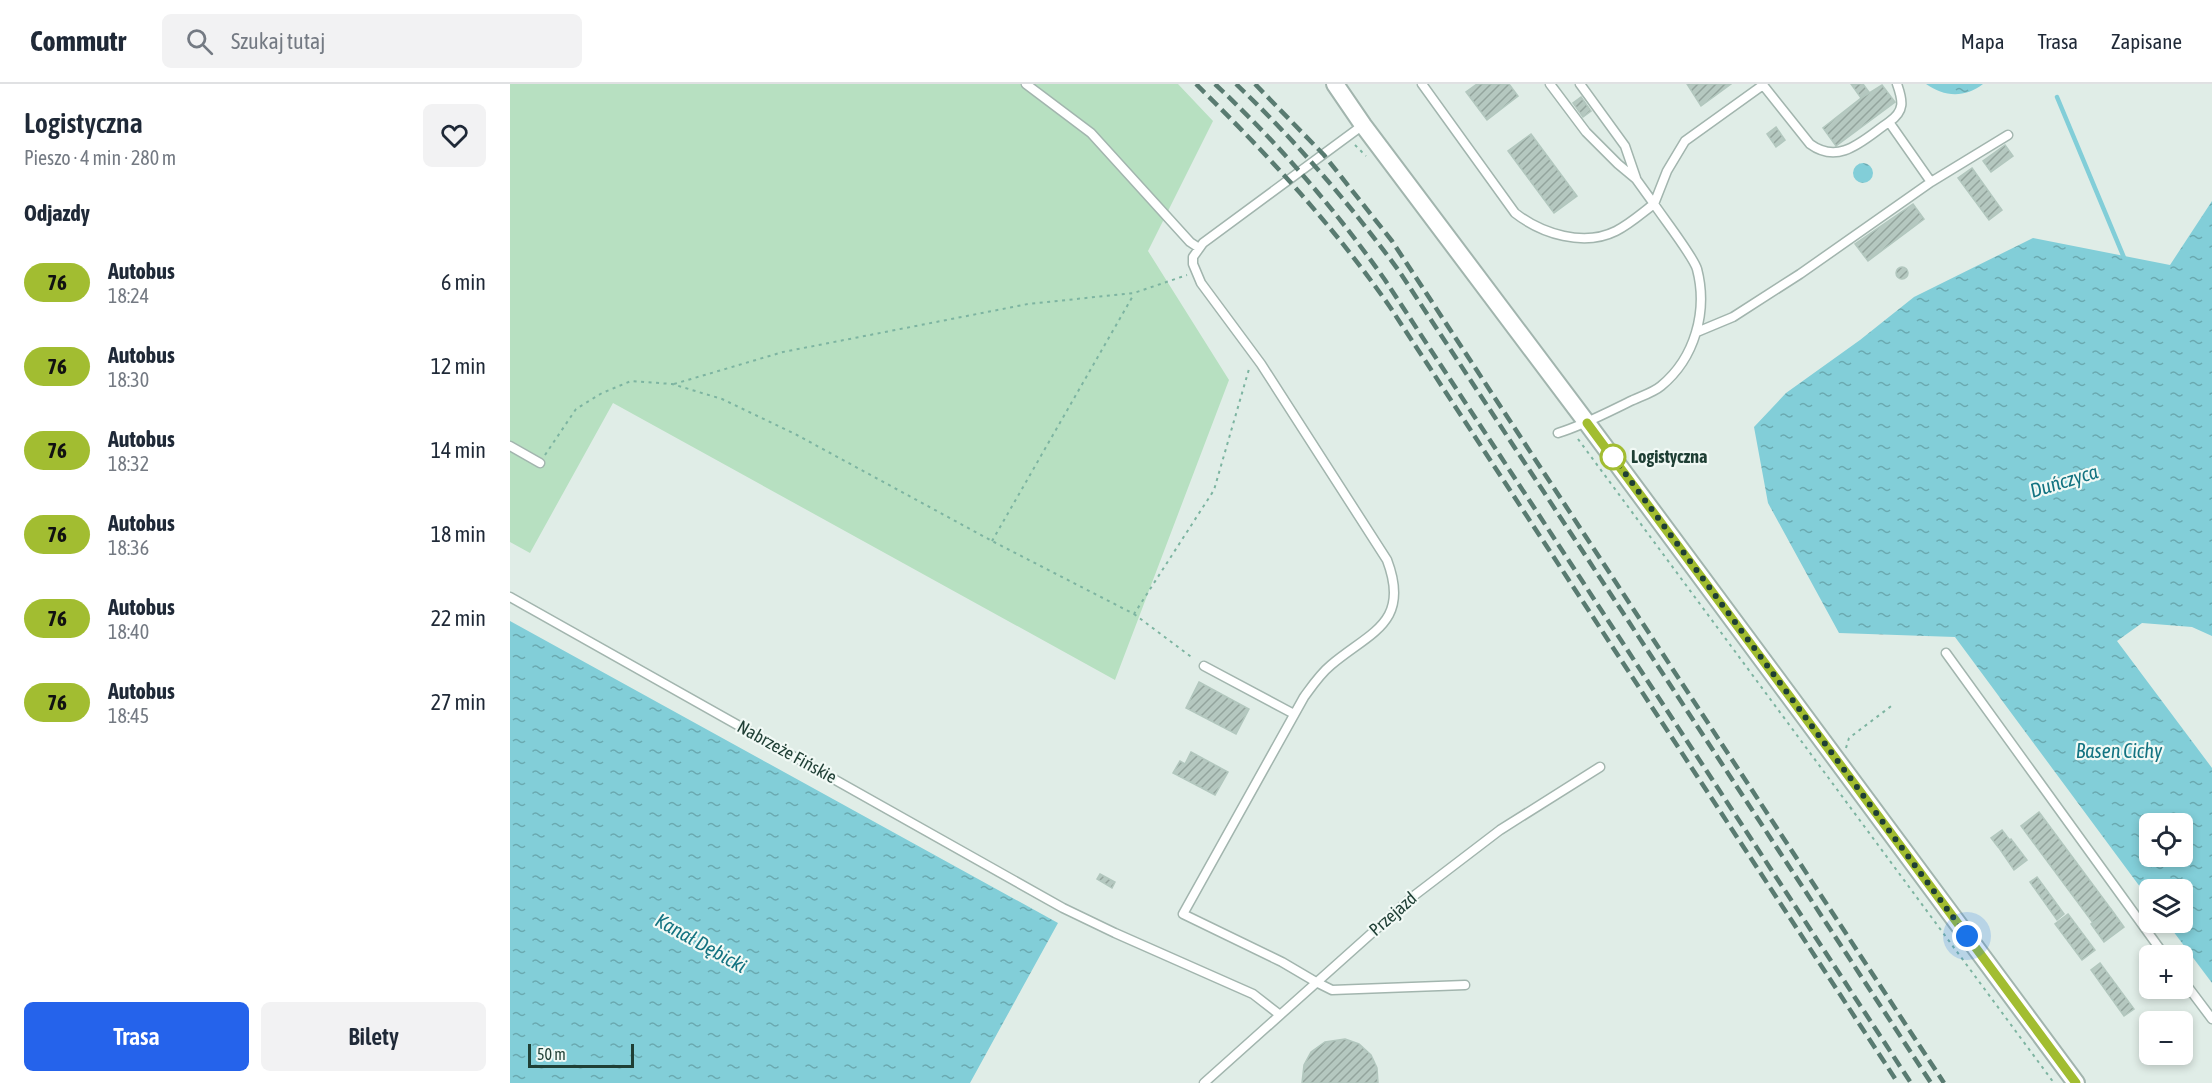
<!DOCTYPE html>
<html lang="pl">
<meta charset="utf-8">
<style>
:root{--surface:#fff;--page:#f2f2f3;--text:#1f2937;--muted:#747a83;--line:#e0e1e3;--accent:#2563eb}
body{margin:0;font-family:"Asap Condensed",sans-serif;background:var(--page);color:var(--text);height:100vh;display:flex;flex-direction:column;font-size:22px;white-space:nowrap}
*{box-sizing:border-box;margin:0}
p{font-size:20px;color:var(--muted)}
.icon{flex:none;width:33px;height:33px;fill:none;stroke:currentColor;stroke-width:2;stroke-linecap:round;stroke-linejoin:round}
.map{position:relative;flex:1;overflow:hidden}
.panel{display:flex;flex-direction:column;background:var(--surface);width:510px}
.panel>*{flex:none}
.badge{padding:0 12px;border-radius:20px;font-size:21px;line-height:39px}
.buttons{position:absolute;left:1629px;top:729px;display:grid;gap:12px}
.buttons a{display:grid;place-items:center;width:54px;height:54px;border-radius:9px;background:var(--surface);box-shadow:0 3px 9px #0003;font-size:30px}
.scale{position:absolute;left:18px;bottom:15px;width:106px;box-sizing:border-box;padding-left:6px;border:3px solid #1f3f35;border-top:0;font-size:16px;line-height:21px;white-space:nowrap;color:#1f3f35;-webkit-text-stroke:4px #f1f9f5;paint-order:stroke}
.you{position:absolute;width:30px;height:30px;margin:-15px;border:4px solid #fff;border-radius:50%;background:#1a73e8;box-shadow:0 0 0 9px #1a73e833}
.map>.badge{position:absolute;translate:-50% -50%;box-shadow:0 0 0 3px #fff}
h2{padding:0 24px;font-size:22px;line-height:54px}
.round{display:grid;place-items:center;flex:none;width:63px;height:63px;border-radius:9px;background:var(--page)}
.headline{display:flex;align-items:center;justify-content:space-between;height:102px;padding:0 24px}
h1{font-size:28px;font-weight:600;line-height:45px}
.primary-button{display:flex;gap:12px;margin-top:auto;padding:12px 24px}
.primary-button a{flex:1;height:69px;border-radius:9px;background:var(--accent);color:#fff;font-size:24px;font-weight:600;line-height:69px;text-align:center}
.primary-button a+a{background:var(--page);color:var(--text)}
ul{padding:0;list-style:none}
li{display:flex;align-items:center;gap:18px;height:84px;padding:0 24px}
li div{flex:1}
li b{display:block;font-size:22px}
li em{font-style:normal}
li .badge{min-width:66px;font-weight:700;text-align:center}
header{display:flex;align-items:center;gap:36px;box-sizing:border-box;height:84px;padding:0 30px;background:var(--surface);border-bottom:2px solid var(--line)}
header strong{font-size:28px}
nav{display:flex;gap:33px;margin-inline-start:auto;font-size:21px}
.search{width:420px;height:54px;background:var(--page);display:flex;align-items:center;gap:15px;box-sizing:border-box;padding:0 21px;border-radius:9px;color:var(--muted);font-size:22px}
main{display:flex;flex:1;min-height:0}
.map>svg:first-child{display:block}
.green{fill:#b7e0c1}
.water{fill:url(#water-ripples);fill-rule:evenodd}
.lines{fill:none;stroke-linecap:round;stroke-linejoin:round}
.stream{stroke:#82ced8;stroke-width:4.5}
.building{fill:url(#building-hatch);stroke:#b2c7be;stroke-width:1.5}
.service-casing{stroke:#a2b5ae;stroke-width:11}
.minor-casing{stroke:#a2b5ae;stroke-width:20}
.path{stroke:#7db4a1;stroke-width:2;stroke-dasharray:3 4.5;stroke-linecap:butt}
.service{stroke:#fff;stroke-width:8}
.minor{stroke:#fff;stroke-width:16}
.rail{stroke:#597b71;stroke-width:4.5;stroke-dasharray:12 6;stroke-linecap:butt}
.line-casing{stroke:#fff;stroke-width:14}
.line{stroke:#a2bd31;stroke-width:9}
.walk{stroke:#1f3f35;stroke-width:6;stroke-dasharray:0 10.8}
.stop-dot{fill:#fff;stroke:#a2bd31;stroke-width:3}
.labels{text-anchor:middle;stroke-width:4.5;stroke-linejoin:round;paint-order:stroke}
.stop-label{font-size:18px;font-weight:bold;fill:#1f3f35;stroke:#f1f9f5;text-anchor:start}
.street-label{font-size:18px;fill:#1f3f35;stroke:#f1f9f5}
.water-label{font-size:20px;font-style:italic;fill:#137381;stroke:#f1f9f5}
</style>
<header>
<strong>Commutr</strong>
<div class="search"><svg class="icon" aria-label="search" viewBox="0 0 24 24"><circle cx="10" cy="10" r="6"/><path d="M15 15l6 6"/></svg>Szukaj tutaj</div>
<nav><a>Mapa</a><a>Trasa</a><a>Zapisane</a></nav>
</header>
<main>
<section class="panel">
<div class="headline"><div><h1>Logistyczna</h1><p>Pieszo · 4 min · 280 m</p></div><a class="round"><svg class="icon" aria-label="heart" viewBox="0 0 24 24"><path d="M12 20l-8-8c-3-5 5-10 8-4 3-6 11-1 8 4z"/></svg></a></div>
<h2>Odjazdy</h2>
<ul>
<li><span class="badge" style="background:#a2bd31;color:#111">76</span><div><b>Autobus</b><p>18:24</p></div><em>6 min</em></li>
<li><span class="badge" style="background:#a2bd31;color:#111">76</span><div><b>Autobus</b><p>18:30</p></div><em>12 min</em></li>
<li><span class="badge" style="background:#a2bd31;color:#111">76</span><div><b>Autobus</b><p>18:32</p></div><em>14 min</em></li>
<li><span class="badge" style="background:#a2bd31;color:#111">76</span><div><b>Autobus</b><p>18:36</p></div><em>18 min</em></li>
<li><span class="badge" style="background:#a2bd31;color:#111">76</span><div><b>Autobus</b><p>18:40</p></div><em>22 min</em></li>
<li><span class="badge" style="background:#a2bd31;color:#111">76</span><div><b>Autobus</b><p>18:45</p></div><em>27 min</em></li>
</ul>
<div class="primary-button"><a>Trasa</a><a>Bilety</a></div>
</section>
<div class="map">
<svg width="1702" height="999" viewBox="0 0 1702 999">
<defs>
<pattern id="water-ripples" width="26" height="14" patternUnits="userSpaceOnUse" patternTransform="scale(1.5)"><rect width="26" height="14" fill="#82ced8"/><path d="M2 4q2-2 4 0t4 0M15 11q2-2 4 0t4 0" fill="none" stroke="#6aa9b0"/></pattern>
<pattern id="building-hatch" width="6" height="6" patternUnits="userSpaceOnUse" patternTransform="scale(1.5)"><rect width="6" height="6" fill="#b5c8c0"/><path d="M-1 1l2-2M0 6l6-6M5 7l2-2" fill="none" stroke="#93a49d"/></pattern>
</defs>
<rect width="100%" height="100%" fill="#e0ede7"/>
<path class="green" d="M 0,0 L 668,0 L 703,37 L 638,167 L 719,296 L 605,596 L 103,319 L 20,469 L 0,458 Z"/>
<path class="water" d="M 1416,0 L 1473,0 C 1455,14 1434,13 1416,0 Z
M1343 89a10 10 0 1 1 20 0a10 10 0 1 1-20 0Z
M 1702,117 L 1702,552 L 1682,543 L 1632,539 L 1607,557 L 1702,684 L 1702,899 L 1657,839 L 1672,838 L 1672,806 L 1640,806 L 1639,815 L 1445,553 L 1329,549 L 1258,419 L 1244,343 L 1276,309 L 1350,256 L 1404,213 L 1523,154 L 1660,181 ZM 1640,740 L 1672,740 L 1672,772 L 1640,772 Z
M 0,537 L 548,839 L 460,999 L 0,999 Z"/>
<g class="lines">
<path class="stream" d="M 1547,13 L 1615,176"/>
</g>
<path class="building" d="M 967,0 L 999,0 L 1008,12 L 977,36 L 956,8 Z
M 1177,0 L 1221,0 L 1191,22 Z
M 1341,0 L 1353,0 L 1359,8 L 1351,14 Z
M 1372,1 L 1385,18 L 1326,62 L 1313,44 L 1351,14 Z
M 1071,13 L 1081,27 L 1073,33 L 1063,19 Z
M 1266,43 L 1275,56 L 1266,63 L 1257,50 Z
M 1021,50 L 1067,112 L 1044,129 L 998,67 Z
M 1495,61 L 1503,72 L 1481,88 L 1473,77 Z
M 1462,84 L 1492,126 L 1479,136 L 1448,94 Z
M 1403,120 L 1414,135 L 1358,177 L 1345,160 Z
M1386 189a6 6 0 1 1 12 0a6 6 0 1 1-12 0Z
M 689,598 L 739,625 L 726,650 L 676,624 Z
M 681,668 L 718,688 L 705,711 L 663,689 L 670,677 L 675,680 Z
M 1529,728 L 1601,825 L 1583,839 L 1511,742 Z
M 1492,746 L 1499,755 L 1488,763 L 1481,754 Z
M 1501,755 L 1517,776 L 1504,786 L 1489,764 Z
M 590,790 L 605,798 L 602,804 L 587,795 Z
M 1527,793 L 1554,830 L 1547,836 L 1520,798 Z
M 1601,825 L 1614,843 L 1594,858 L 1581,840 Z
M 1558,830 L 1585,866 L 1572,876 L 1545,840 Z
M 1590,879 L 1624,925 L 1614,932 L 1581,886 Z
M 835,955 L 849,960 L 861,971 L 867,984 L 868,999 L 792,999 L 794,981 L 801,968 L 815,958 Z"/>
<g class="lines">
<defs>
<path id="service" d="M 516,0 L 581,49 L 680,158 L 689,164
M 912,0 L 1005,129 C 1032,150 1074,163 1106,147 C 1120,140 1132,129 1144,120 L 1126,95 L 1108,80 L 1076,48 L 1040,0
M 1070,0 L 1115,62 L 1126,94
M 1379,38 C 1395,27 1393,17 1387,0
M 853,41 L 693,159 L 683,173 L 683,180 L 691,199 L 751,280 L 877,476 C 901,539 860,548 821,581 C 810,590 802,602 794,613 L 673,830 L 772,878 L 806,898 L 822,906 L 955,901
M 1421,98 L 1498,51
M 1048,349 C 1074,341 1098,328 1123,316 C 1132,312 1144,308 1151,302 C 1185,274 1198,227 1187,185 C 1183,172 1154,135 1144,120 L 1157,87 L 1175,57 L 1253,1 L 1300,60 C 1330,82 1354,55 1379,38 L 1421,98 L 1290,190 L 1223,233 L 1187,248
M 0,362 L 30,379
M 0,513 L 553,824 L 605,849 L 743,910 L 770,931
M 1436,569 L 1655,872
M 694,582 L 784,630
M 1672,895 L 1702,935
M 694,999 L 901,814 L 990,746 L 1090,683"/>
<path id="minor" d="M 825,0 L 853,41 L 1077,339 L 1566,999"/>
</defs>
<use href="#service" class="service-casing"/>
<use href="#minor" class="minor-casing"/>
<path class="path" d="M 845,61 L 856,72
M 164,300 L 273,268 L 518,220 L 624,209 L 677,191
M 1068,355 L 1544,999
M 35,371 L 66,325 L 92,309 L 121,297 L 162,300 L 212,315 L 287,351 L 482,457 L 624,530 L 704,406 L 739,285
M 482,457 L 624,210
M 624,530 L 684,575
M 1336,664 L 1339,654 L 1384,620"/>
<use href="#service" class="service"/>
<use href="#minor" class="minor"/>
<path class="rail" d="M 686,0 C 758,71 822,140 880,223 L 1388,999
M 705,0 C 769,60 825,125 875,196 L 1401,999
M 726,0 C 786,57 840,120 889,187 L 1421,999
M 745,0 L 814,71 L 882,157 L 1434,999"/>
</g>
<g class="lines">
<defs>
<path id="line" d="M 1077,339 L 1566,999"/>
</defs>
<use href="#line" class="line-casing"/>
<use href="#line" class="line"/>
<path class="walk" d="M 1103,373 L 1457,852"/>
</g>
<circle class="stop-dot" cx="1103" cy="373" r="12"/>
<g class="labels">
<g class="stop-label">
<text x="1121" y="379">Logistyczna</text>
</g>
<g class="street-label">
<text transform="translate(277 668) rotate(29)" y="6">Nabrzeże Fińskie</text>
<text transform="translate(883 830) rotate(-41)" y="6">Przejazd</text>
</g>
<g class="water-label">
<text transform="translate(1554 397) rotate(-17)" y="7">Duńczyca</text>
<text x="1609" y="674">Basen Cichy</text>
<text transform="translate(191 859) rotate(29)" y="7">Kanał Dębicki</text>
</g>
</g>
</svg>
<div class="buttons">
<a><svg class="icon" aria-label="locate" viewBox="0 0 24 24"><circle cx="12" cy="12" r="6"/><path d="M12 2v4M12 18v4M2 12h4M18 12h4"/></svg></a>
<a><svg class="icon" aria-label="layers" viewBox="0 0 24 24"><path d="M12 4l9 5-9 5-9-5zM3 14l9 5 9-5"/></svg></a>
<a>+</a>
<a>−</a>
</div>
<div class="scale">50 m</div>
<div class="you" style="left:1457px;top:852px"></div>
</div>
</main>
